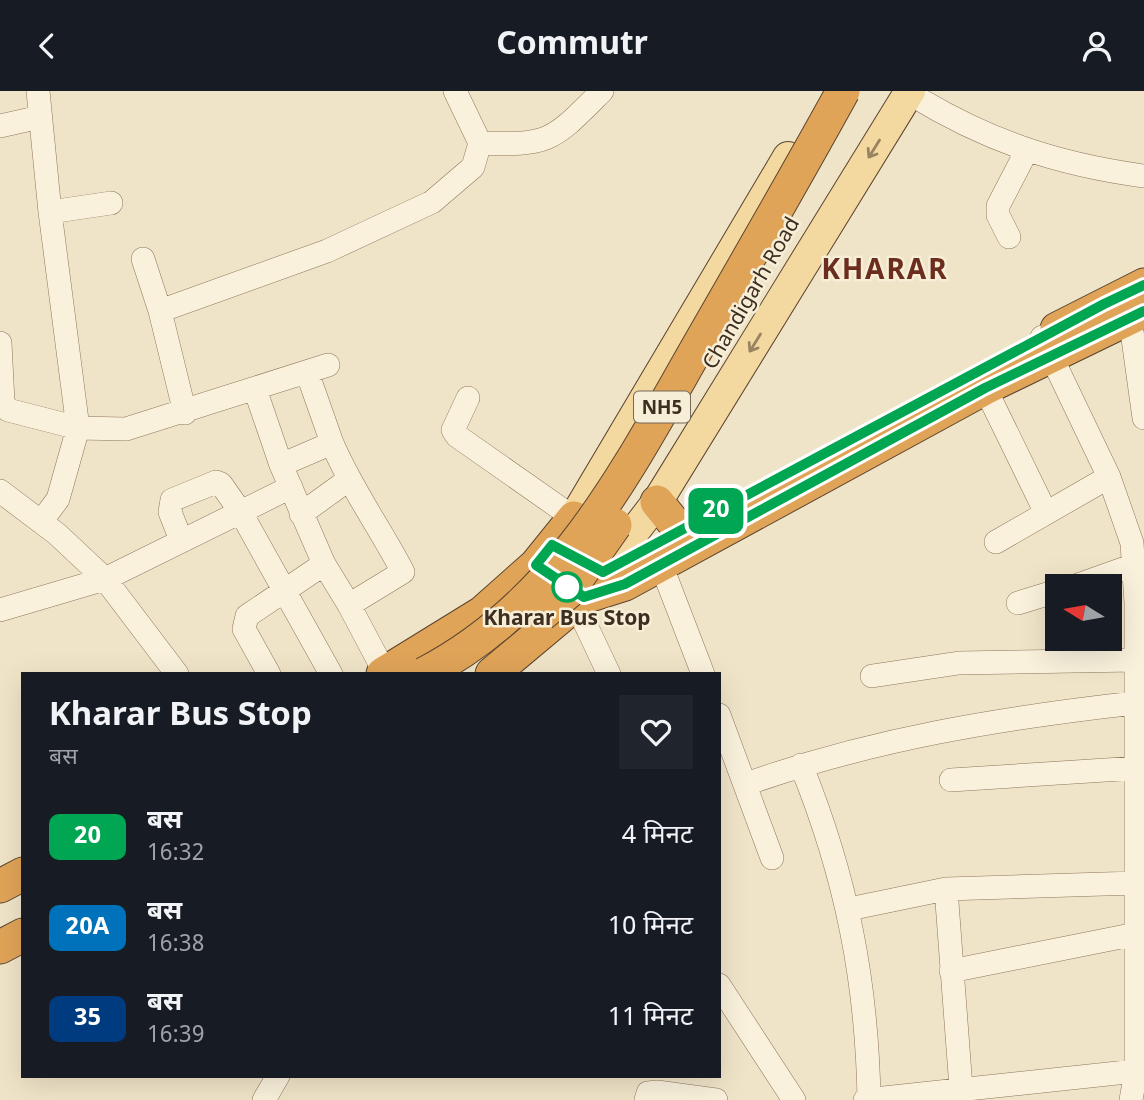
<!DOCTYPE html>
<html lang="hi">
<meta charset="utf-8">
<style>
:root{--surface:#171b24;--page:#20242c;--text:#f1f3f6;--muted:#9ea1a6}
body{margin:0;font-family:Georgia,"Noto Sans Devanagari",serif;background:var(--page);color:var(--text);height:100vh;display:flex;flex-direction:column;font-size:26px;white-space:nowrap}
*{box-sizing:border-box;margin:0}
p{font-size:23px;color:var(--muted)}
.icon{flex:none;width:38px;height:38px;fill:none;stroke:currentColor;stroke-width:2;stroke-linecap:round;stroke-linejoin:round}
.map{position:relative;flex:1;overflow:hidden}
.panel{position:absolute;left:21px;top:581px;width:700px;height:406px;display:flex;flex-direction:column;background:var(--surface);border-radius:0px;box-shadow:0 7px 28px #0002}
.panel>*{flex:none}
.badge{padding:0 14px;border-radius:10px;font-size:24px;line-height:46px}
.needle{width:46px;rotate:281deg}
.buttons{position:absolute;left:1045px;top:483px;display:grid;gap:14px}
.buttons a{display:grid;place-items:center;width:77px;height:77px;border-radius:0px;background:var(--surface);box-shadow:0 7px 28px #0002;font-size:35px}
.map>.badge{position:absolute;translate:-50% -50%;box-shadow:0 0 0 4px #fff}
.round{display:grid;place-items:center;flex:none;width:74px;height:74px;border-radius:0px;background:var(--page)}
.head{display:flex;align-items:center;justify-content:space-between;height:119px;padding:0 28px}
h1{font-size:33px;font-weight:700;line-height:52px}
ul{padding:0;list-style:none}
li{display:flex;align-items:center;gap:21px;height:91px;padding:0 28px}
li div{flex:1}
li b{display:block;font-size:26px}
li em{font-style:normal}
li .badge{min-width:77px;font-weight:700;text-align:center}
header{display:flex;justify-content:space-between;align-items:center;height:91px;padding:0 28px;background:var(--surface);font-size:32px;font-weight:700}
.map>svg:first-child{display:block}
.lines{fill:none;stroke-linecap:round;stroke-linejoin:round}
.minor-casing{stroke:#8d765c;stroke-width:24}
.major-casing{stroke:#5b4430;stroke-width:32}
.highway-casing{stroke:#5b4430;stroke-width:35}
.minor{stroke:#faf1dc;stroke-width:23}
.major{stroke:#f3d9a0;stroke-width:30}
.highway{stroke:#e0a458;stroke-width:33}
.highway-bridge-casing{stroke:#5b4430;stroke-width:35;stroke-linecap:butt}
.highway-bridge{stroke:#e0a458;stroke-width:33}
.oneway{stroke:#988460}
.line-casing{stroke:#fff;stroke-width:16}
.line{stroke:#00a651;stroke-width:10}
.stop-dot{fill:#fff;stroke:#00a651;stroke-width:3.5}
.labels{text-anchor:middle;stroke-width:5;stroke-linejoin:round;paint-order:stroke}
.shield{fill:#f7eed8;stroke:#756857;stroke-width:2}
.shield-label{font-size:19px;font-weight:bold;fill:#3d2e20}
.street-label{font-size:21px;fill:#3d2e20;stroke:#f7eed8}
.stop-label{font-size:21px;font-weight:bold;fill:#3d2e20;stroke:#f7eed8}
.district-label{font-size:28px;font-weight:bold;letter-spacing:2px;fill:#6b2e1e;stroke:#f7eed8}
</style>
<header><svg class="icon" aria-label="back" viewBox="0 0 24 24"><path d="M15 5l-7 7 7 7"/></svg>Commutr<svg class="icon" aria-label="person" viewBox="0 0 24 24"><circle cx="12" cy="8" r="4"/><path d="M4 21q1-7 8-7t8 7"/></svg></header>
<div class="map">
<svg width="1144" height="1009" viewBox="0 0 1144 1009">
<rect width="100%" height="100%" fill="#f0e4c8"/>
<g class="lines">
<defs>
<path id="minor" d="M 38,0 L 50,121 L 78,337 L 58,408 L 41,431
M 909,2 C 985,49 1055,73 1144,85
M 0,35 L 40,26
M 480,52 C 551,55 553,49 602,0
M 50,121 L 111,112
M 1009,146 L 998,124 L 998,115 L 1026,61
M 143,168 L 160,220 L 185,322
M 160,220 L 327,160 L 432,111 L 473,76 L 480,52 L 455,0
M 1130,226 L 1144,327
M 1042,246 L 1109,386 L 1132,452 L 1136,512 L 1136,980 L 1131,1009
M 0,252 L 3,311 L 8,319 L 78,337 L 126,338 L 328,274
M 307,281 L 332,352
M 985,297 L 1046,422
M 255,298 L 281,374
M 468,307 L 453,339 L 457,345 L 574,427
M 0,400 L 57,443 L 105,488 L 177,583
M 301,423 L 348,389
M 181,449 L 170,421 L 172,409 L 216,391 L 221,393 L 240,420 L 331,583
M 996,451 L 1109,386
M 660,471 L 703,583
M 1075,495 L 1134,474
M 1018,512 L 1057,500
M 576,513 L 609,583
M 349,514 L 324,473 L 281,374 L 332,352 C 351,397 380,437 403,481 L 349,514 L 385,582
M 0,519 L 105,488 L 291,396
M 269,583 L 244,538 L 247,525 L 324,473
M 872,585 L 959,572 L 1134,569
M 719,624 L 772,767
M 801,674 C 846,785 867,889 869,1009
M 951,689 L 1137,677
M 746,693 C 873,648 1001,627 1135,612
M 946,798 L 961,997
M 849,818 L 946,798 L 1136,792
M 951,880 L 1136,843
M 719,894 L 794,1009
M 264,1009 L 278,985
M 646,1009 L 648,1002 L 657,1001 L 716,1009
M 865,1009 L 1136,980 L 1144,983"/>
<path id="major" d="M 574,427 L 788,66
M 603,481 L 657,411 L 910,0"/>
<path id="highway" d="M 1057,238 L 1144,194
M 657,411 L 679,438
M 536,474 L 584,506 L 625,493 L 985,297 L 1144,220
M 383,583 L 482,522 L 536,474 L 574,427
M 492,583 L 579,510
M 0,795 L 23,783
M 0,856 L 23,844"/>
</defs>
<use href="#minor" class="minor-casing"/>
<use href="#major" class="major-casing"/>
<use href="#highway" class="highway-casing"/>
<use href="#minor" class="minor"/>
<use href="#major" class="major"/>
<use href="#highway" class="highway"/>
<defs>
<path id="highway-bridge" d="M 541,524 L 567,502 L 615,434
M 424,583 C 564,510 629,375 704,245 C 751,163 798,82 843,0"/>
</defs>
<use href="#highway-bridge" class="highway-bridge-casing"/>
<use href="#highway-bridge" class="highway-bridge"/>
</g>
<defs><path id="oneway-shaft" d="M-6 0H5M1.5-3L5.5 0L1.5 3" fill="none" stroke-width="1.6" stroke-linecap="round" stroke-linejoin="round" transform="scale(1.75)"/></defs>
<g class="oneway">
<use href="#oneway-shaft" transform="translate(874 58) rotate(122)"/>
<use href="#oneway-shaft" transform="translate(755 252) rotate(122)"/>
</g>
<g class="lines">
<defs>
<path id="line" d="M 1144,194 L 1104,213 L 603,481 L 552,454 L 536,474 L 584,506 L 625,493 L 985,297 L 1144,220"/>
</defs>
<use href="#line" class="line-casing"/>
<use href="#line" class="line"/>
</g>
<circle class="stop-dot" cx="567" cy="496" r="14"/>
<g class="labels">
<rect class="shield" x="634" y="300.5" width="56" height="31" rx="5"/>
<g class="shield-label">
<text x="662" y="323">NH5</text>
</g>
<g class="street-label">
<text transform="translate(751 202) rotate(-60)" y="7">Chandigarh Road</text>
</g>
<g class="stop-label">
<text x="567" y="534">Kharar Bus Stop</text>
</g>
<g class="district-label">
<text x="885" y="188">KHARAR</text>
</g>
</g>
</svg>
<div class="buttons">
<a><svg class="needle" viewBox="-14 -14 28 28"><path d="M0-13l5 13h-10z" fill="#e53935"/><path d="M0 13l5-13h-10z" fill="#9ea1a6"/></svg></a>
</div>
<b class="badge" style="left:716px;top:420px;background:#00a651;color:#fff">20</b>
<section class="panel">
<div class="head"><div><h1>Kharar Bus Stop</h1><p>बस</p></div><a class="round"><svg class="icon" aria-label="heart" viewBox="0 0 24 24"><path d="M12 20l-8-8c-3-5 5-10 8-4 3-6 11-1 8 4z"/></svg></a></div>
<ul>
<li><span class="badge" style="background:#00a651;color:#fff">20</span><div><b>बस</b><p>16:32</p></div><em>4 मिनट</em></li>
<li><span class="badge" style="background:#0072bc;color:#fff">20A</span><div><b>बस</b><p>16:38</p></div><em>10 मिनट</em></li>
<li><span class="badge" style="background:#003b80;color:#fff">35</span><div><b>बस</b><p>16:39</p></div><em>11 मिनट</em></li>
</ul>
</section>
</div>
